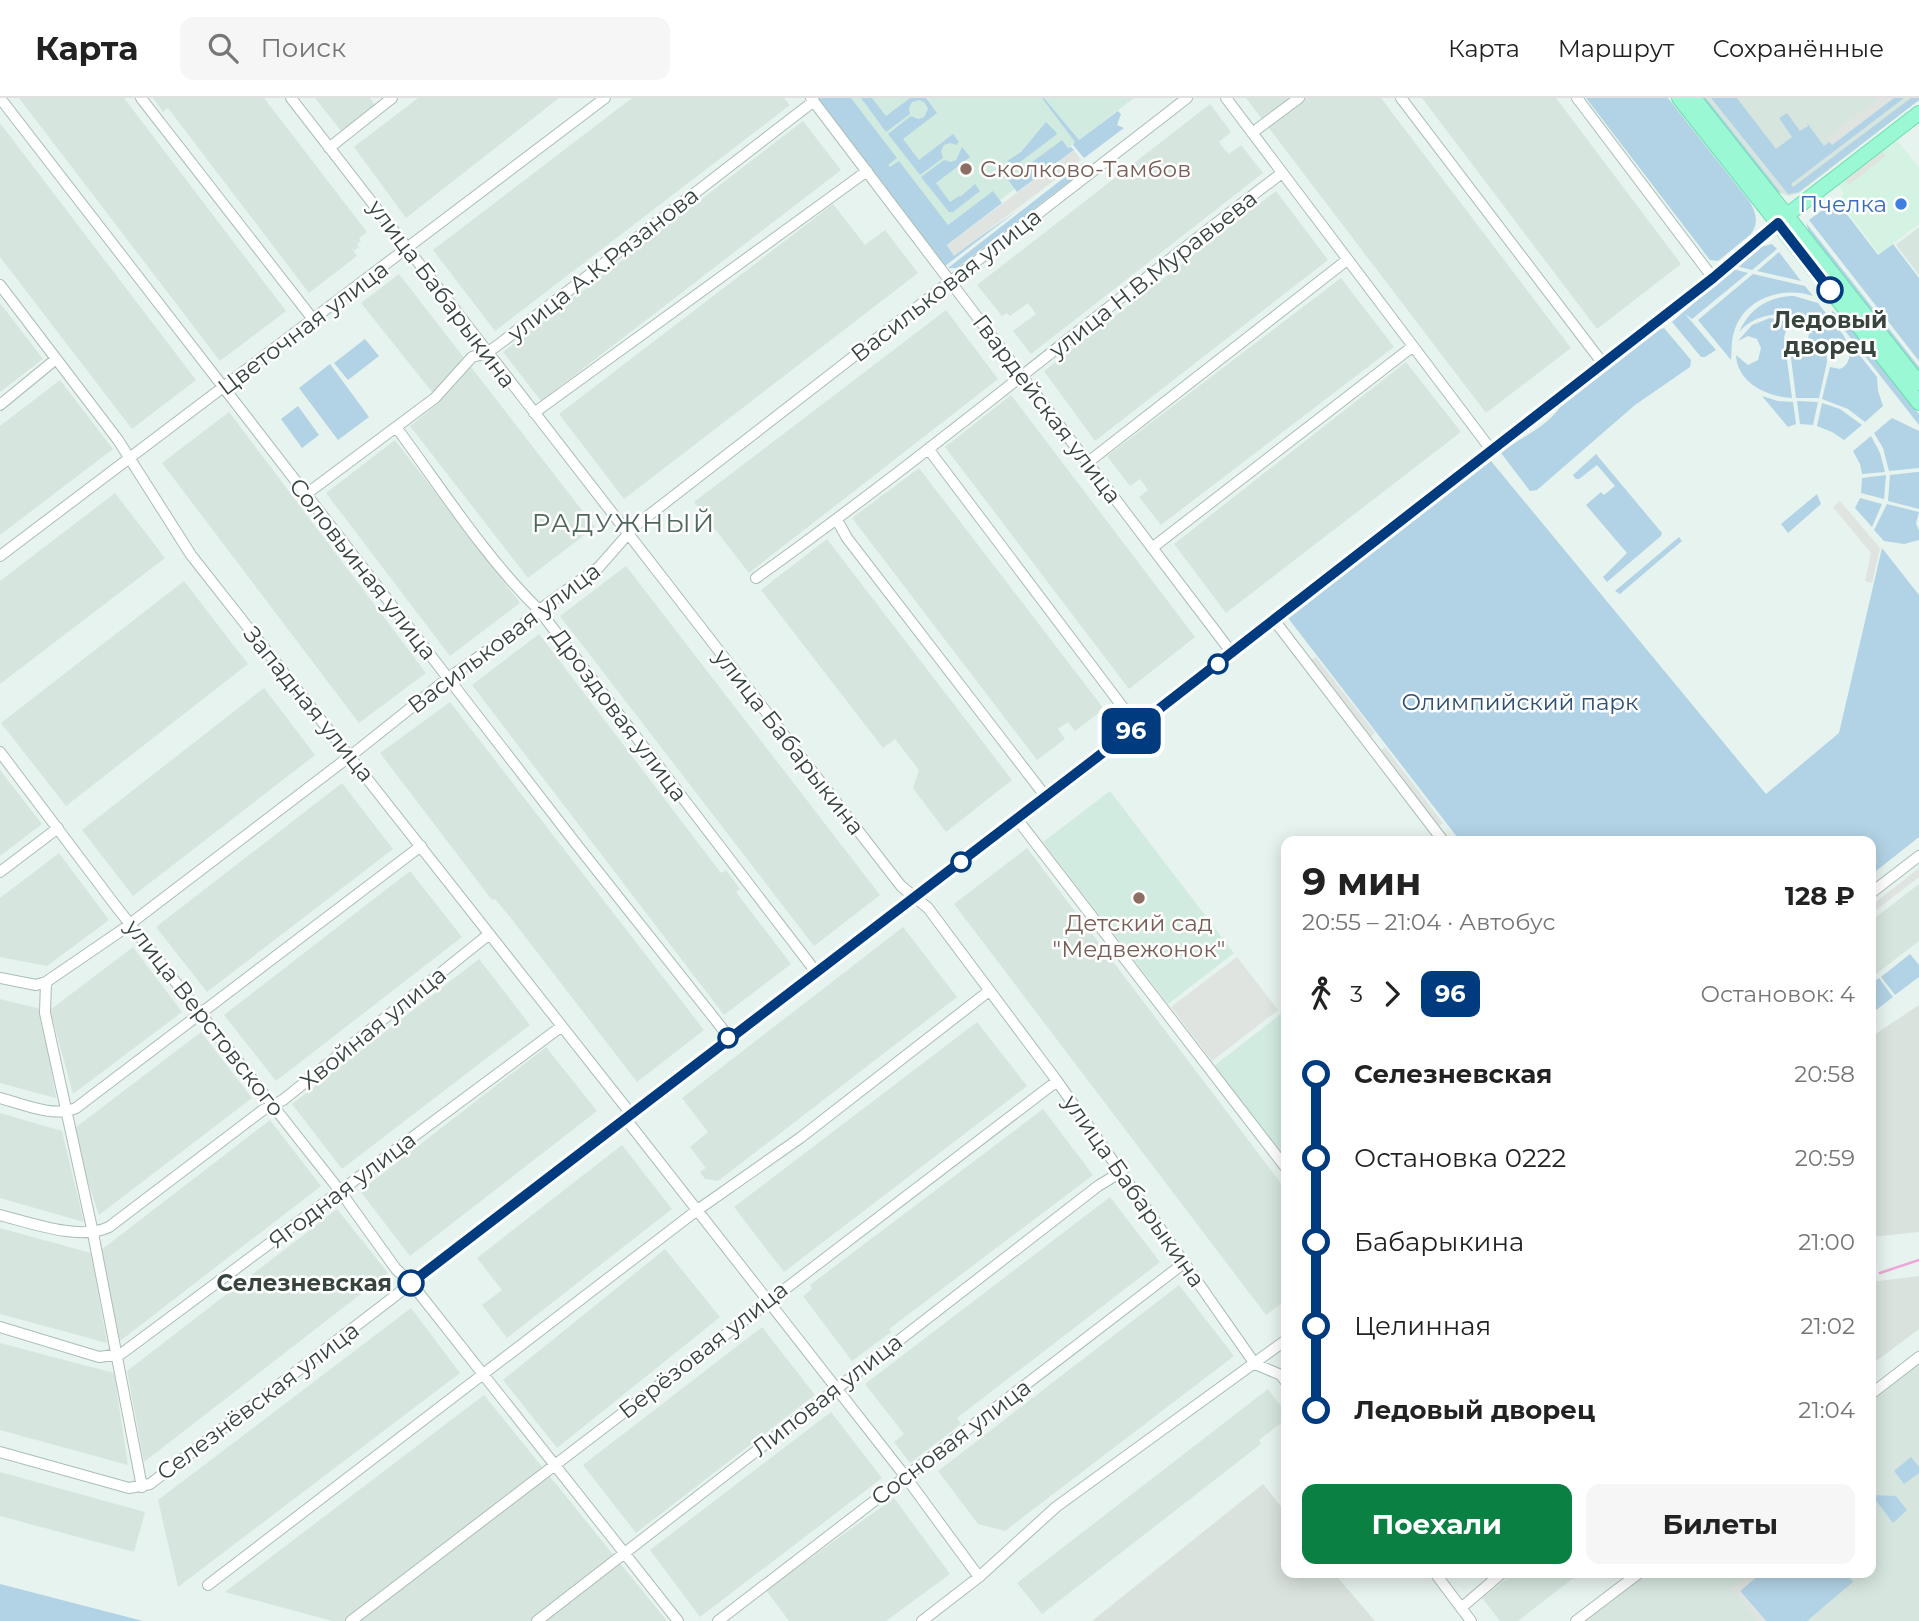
<!DOCTYPE html>
<html lang="ru">
<meta charset="utf-8">
<style>
:root{--surface:#fff;--page:#f6f6f6;--text:#222;--muted:#767676;--line:#e0e0e0;--accent:#0b8043}
body{margin:0;font-family:Montserrat,sans-serif;background:var(--page);color:var(--text);height:100vh;display:flex;flex-direction:column;font-size:26px;white-space:nowrap}
*{box-sizing:border-box;margin:0}
p{font-size:23px;color:var(--muted)}
.icon{flex:none;width:38px;height:38px;fill:none;stroke:currentColor;stroke-width:2;stroke-linecap:round;stroke-linejoin:round}
.map{position:relative;flex:1;overflow:hidden}
.sheet{position:absolute;left:1281px;top:738px;width:595px;height:742px;display:flex;flex-direction:column;background:var(--surface);border-radius:14px;box-shadow:0 4px 18px #0003}
.sheet>*{flex:none}
.badge{padding:0 14px;border-radius:10px;font-size:24px;line-height:46px}
.map>.badge{position:absolute;translate:-50% -50%;box-shadow:0 0 0 4px #fff}
.legs{display:flex;align-items:center;gap:10px;height:77px;padding:0 21px;font-size:23px}
.legs p{margin-inline-start:auto}
.headline{display:flex;align-items:center;justify-content:space-between;height:119px;padding:0 21px}
h1{font-size:38px;font-weight:700;line-height:52px}
.action{display:flex;gap:14px;margin-top:auto;padding:14px 21px}
.action a{flex:1;height:80px;border-radius:14px;background:var(--accent);color:#fff;font-size:28px;font-weight:700;line-height:80px;text-align:center}
.action a+a{background:var(--page);color:var(--text)}
ul{padding:0 21px;list-style:none}
li{display:flex;align-items:center;gap:24px;height:84px;font-size:26px}
li i{display:grid;place-items:center;width:10px;height:100%;margin:0 9px;background:currentColor}
li i::after{content:'';width:18px;height:18px;margin:-9px;border:5px solid;border-radius:50%;background:var(--surface)}
li p{margin-inline-start:auto}
li:first-child i{background:linear-gradient(#0000 50%,currentColor 0)}
li:last-child i{background:linear-gradient(currentColor 50%,#0000 0)}
header{display:flex;align-items:center;gap:42px;box-sizing:border-box;height:98px;padding:0 35px;background:var(--surface);border-bottom:2px solid var(--line)}
header strong{font-size:33px}
nav{display:flex;gap:38px;margin-inline-start:auto;font-size:24px}
.search{width:490px;height:63px;background:var(--page);display:flex;align-items:center;gap:18px;box-sizing:border-box;padding:0 24px;border-radius:14px;color:var(--muted);font-size:26px}
.map>svg:first-child{display:block}
.residential{fill:#d6e6df}
.commercial{fill:#d4f3e3}
.industrial{fill:#d9e2dd}
.education{fill:#d2ebe1}
.green{fill:#b2d3e5}
.parking{fill:#dfe4e1}
.lines{fill:none;stroke-linecap:round;stroke-linejoin:round}
.stream{stroke:#eca7d7;stroke-width:2.5}
.minor-casing{stroke:#aabeb5;stroke-width:12}
.major-casing{stroke:#6bddaf;stroke-width:16}
.minor{stroke:#fff;stroke-width:10}
.major{stroke:#9af9d4;stroke-width:14}
.line-1-casing{stroke:#fff;stroke-width:16}
.line-1{stroke:#003b80;stroke-width:10}
.education-dot{fill:#8d6e63;stroke:#fff;stroke-width:2.5}
.shop-dot{fill:#3f7fe0;stroke:#fff;stroke-width:2.5}
.stop-1-dot{fill:#fff;stroke:#003b80;stroke-width:3.5}
.labels{text-anchor:middle;stroke-width:5;stroke-linejoin:round;paint-order:stroke}
.education-label{font-size:23px;fill:#785e54;stroke:#fff;text-anchor:start}
.shop-label{font-size:23px;fill:#366cbe;stroke:#fff;text-anchor:end}
.street-label{font-size:23px;fill:#37453e;stroke:#fff}
.stop-label{font-size:23px;font-weight:bold;fill:#37453e;stroke:#fff}
.park-label{font-size:23px;fill:#2d4f74;stroke:#fff}
.quarter-label{font-size:26px;letter-spacing:2px;fill:#4e685b;stroke:#fff}
</style>
<header>
<strong>Карта</strong>
<div class="search"><svg class="icon" aria-label="search" viewBox="0 0 24 24"><circle cx="10" cy="10" r="6"/><path d="M15 15l6 6"/></svg>Поиск</div>
<nav><a>Карта</a><a>Маршрут</a><a>Сохранённые</a></nav>
</header>
<div class="map">
<svg width="1919" height="1523" viewBox="0 0 1919 1523">
<rect width="100%" height="100%" fill="#e7f3ee"/>
<path class="residential" d="M 19,0 L 124,0 L 286,213 L 220,263 Z
M 153,0 L 264,0 L 367,134 L 359,140 L 361,143 L 357,146 L 359,149 L 355,152 L 352,150 L 357,158 L 309,195 L 168,10 L 163,14 Z
M 315,0 L 370,0 L 375,7 L 341,33 Z
M 418,0 L 559,0 L 406,120 L 354,49 Z
M 632,0 L 784,0 L 790,7 L 495,233 L 433,152 Z
M 1246,0 L 1381,0 L 1571,250 L 1486,315 Z
M 1422,0 L 1556,0 L 1681,166 L 1597,231 Z
M 1699,0 L 1919,0 L 1919,2 L 1799,95 L 1789,98 L 1773,92 Z
M 1210,6 L 1231,34 L 1219,44 L 1224,51 L 1229,56 L 1241,47 L 1263,75 L 1031,256 L 1013,233 L 1036,216 L 1028,205 L 1010,218 L 1007,215 L 1002,218 L 977,187 Z
M 803,23 L 841,72 L 541,303 L 503,254 Z
M 0,25 L 196,282 L 132,331 L 0,159 Z
M 1276,93 L 1328,162 L 1095,343 L 1044,273 Z
M 833,106 L 865,147 L 885,132 L 918,175 L 624,401 L 559,316 Z
M 1919,129 L 1919,177 L 1896,147 Z
M 399,176 L 595,429 L 528,480 L 410,328 L 440,304 L 361,205 Z
M 1341,180 L 1394,249 L 1161,427 L 1139,399 L 1148,392 L 1140,381 L 1130,388 L 1107,358 Z
M 0,205 L 43,261 L 0,294 Z
M 946,212 L 998,281 L 749,475 L 694,404 Z
M 1406,264 L 1461,334 L 1226,515 L 1174,446 Z
M 60,282 L 113,351 L 0,437 L 0,328 Z
M 1011,297 L 1195,539 L 1129,591 L 945,349 Z
M 229,314 L 426,575 L 359,625 L 162,365 Z
M 395,342 L 520,505 L 450,558 L 326,395 Z
M 919,370 L 1104,611 L 1075,633 L 1068,624 L 1058,631 L 1065,641 L 1037,662 L 852,420 Z
M 115,395 L 165,460 L 0,586 L 0,483 Z
M 827,441 L 1012,682 L 946,734 L 913,690 L 919,672 L 895,641 L 883,650 L 761,492 Z
M 626,468 L 880,797 L 814,848 L 560,518 Z
M 184,483 L 248,566 L 66,708 L 1,625 Z
M 539,536 L 721,775 L 726,772 L 740,791 L 736,794 L 791,866 L 724,917 L 472,587 Z
M 264,590 L 315,657 L 133,798 L 82,732 Z
M 450,604 L 704,932 L 637,984 L 510,819 L 495,801 L 492,802 L 380,655 Z
M 0,672 L 42,726 L 0,758 Z
M 342,685 L 393,751 L 207,894 L 156,829 Z
M 1027,750 L 1286,1092 L 1286,1202 L 1266,1217 L 954,806 Z
M 59,755 L 109,822 L 47,868 L 0,859 L 0,800 Z
M 410,773 L 462,839 L 276,983 L 224,917 Z
M 1919,786 L 1919,843 L 1871,880 L 1871,823 Z
M 903,829 L 957,899 L 718,1083 L 705,1081 L 700,1074 L 706,1070 L 690,1049 L 708,1034 L 682,1000 Z
M 133,849 L 182,914 L 73,996 L 50,912 Z
M 479,861 L 530,927 L 342,1071 L 292,1006 Z
M 0,901 L 41,911 L 56,1000 L 0,985 Z
M 977,924 L 1027,988 L 784,1174 L 734,1109 Z
M 201,934 L 252,1000 L 99,1117 L 85,1076 L 75,1030 Z
M 546,949 L 597,1013 L 410,1158 L 360,1093 Z
M 1043,1011 L 1093,1077 L 889,1231 L 891,1234 L 852,1263 L 803,1198 L 812,1191 L 810,1187 Z
M 0,1015 L 62,1033 L 84,1124 L 0,1100 Z
M 270,1022 L 321,1088 L 120,1243 L 101,1152 Z
M 622,1047 L 672,1111 L 507,1240 L 482,1207 L 502,1192 L 477,1160 Z
M 1110,1099 L 1160,1164 L 957,1320 L 961,1326 L 910,1365 L 894,1344 L 904,1336 L 865,1286 Z
M 337,1111 L 388,1175 L 144,1364 L 127,1273 Z
M 0,1130 L 91,1155 L 107,1245 L 0,1216 Z
M 665,1151 L 720,1219 L 557,1350 L 503,1282 Z
M 1179,1187 L 1234,1258 L 1005,1433 L 978,1426 L 938,1373 Z
M 411,1210 L 460,1275 L 178,1489 L 158,1402 Z
M 762,1229 L 815,1297 L 636,1435 L 583,1367 Z
M 0,1245 L 114,1275 L 128,1367 L 0,1332 Z
M 1919,1264 L 1919,1523 L 1580,1523 L 1642,1475 L 1871,1475 L 1871,1300 Z
M 1268,1291 L 1286,1315 L 1286,1321 L 1259,1342 L 1261,1346 L 1042,1516 L 1017,1485 Z
M 484,1297 L 667,1523 L 332,1523 L 225,1494 Z
M 831,1314 L 882,1380 L 700,1519 L 650,1452 Z
M 0,1374 L 145,1414 L 134,1454 L 0,1418 Z
M 894,1400 L 950,1476 L 886,1523 L 789,1523 L 766,1492 Z
M 1514,1475 L 1580,1475 L 1518,1523 L 1500,1523 L 1482,1500 Z"/>
<path class="commercial" d="M 1897,42 L 1919,70 L 1919,126 L 1879,156 L 1838,102 L 1844,96 L 1838,87 Z"/>
<path class="industrial" d="M 1919,907 L 1919,1134 L 1871,1139 L 1871,939 Z
M 1919,1178 L 1919,1231 L 1875,1264 L 1871,1258 L 1871,1184 Z
M 1263,1386 L 1286,1415 L 1286,1475 L 1334,1475 L 1375,1523 L 1092,1523 Z"/>
<path class="education" d="M 837,0 L 1134,0 L 945,144 Z
M 1110,693 L 1234,855 L 1168,906 L 1043,744 Z
M 1281,916 L 1286,922 L 1286,1060 L 1214,968 Z"/>
<path class="green" d="M 817,0 L 851,0 L 897,60 L 888,67 L 890,69 L 899,63 L 948,127 L 993,93 L 1002,105 L 947,147 L 954,157 L 1018,112 L 945,168 Z
M 861,0 L 872,0 L 886,18 L 910,0 L 926,0 L 937,15 L 903,41 L 919,62 L 953,36 L 959,44 L 956,47 L 950,45 L 944,47 L 941,53 L 943,60 L 920,77 L 888,36 L 911,18 L 918,21 L 924,19 L 928,11 L 925,5 L 920,2 L 912,4 L 909,10 L 910,16 L 886,34 Z
M 1042,0 L 1044,0 L 1079,42 L 1118,13 L 1121,16 L 1117,27 L 1124,30 L 1084,60 L 1073,47 L 1075,44 Z
M 1586,0 L 1668,0 L 1750,104 C 1756,115 1759,125 1751,136 L 1718,163 L 1710,162 Z
M 1701,0 L 1706,0 L 1782,96 L 1770,88 Z
M 1711,0 L 1737,0 L 1776,51 L 1792,39 L 1779,20 L 1787,15 L 1800,33 L 1808,28 L 1807,25 L 1824,48 L 1887,0 L 1904,0 L 1791,86 L 1793,89 L 1911,0 L 1919,0 L 1919,2 L 1799,94 L 1788,96 Z
M 1046,24 L 1057,35 L 1056,37 L 1016,67 L 1007,63 L 1021,54 Z
M 1062,42 L 1068,50 L 1071,49 L 1074,52 L 1017,94 L 1008,82 Z
M 962,49 L 970,59 L 936,85 L 950,104 L 959,98 L 960,99 L 975,86 L 980,93 L 953,114 L 949,114 L 921,79 L 944,62 L 951,64 L 956,62 Z
M 1083,65 L 1085,69 L 1083,73 L 957,170 L 948,170 Z
M 1836,102 L 1878,157 L 1893,146 L 1919,180 L 1919,263 L 1809,122 Z
M 1806,125 L 1919,269 L 1919,277 L 1810,138 Z
M 1772,146 L 1777,151 L 1752,172 L 1736,168 L 1760,149 Z
M 1779,154 L 1801,183 L 1757,173 Z
M 1733,171 L 1748,175 L 1692,221 L 1685,216 L 1716,252 L 1705,259 L 1701,259 L 1672,224 Z
M 1753,176 L 1805,188 L 1813,198 C 1782,188 1744,200 1734,234 C 1731,243 1732,253 1731,262 L 1698,222 Z
M 1794,198 L 1818,205 L 1844,238 L 1846,243 L 1836,241 L 1826,249 L 1827,264 L 1819,300 L 1796,300 L 1790,252 L 1800,254 L 1807,247 L 1809,236 C 1796,207 1756,214 1739,234 C 1749,211 1768,198 1794,198 Z
M 1833,213 L 1850,229 L 1919,316 L 1919,327 L 1831,215 Z
M 1770,220 L 1793,225 L 1787,230 L 1784,239 L 1792,300 C 1768,299 1737,285 1736,257 L 1748,267 L 1758,262 L 1761,250 L 1757,241 L 1748,238 L 1738,243 L 1752,227 Z
M 1664,230 L 1691,262 L 1690,269 L 1635,307 L 1537,392 L 1530,393 L 1501,355 C 1523,337 1544,332 1561,308 L 1660,231 Z
M 365,241 L 379,258 L 348,282 L 334,265 Z
M 1850,245 L 1877,279 L 1878,293 L 1883,308 L 1865,324 L 1848,311 L 1822,301 L 1830,269 L 1840,271 C 1851,266 1850,256 1850,245 Z
M 330,266 L 369,319 L 338,342 L 299,290 Z
M 1762,298 L 1778,303 L 1793,304 L 1796,326 L 1788,329 Z
M 1797,303 L 1818,304 L 1813,327 L 1800,326 Z
M 1822,305 L 1840,311 L 1862,327 L 1844,342 L 1832,334 L 1817,328 Z
M 298,308 L 319,337 L 302,350 L 281,321 Z
M 1892,320 L 1919,333 L 1919,370 L 1889,373 L 1883,350 L 1874,335 Z
M 1871,338 L 1880,355 L 1885,374 L 1862,376 L 1860,366 L 1853,353 Z
M 1596,356 L 1662,435 L 1661,438 L 1607,484 L 1603,479 L 1627,455 L 1586,407 L 1601,394 L 1604,397 L 1615,388 L 1597,367 L 1579,381 L 1576,381 L 1573,377 Z
M 1491,363 L 1766,696 L 1839,635 L 1882,450 L 1919,497 L 1919,739 L 1871,777 L 1871,744 L 1461,744 L 1288,520 Z
M 1917,374 L 1919,374 L 1919,411 L 1888,403 L 1890,377 Z
M 1886,377 L 1884,401 L 1861,395 L 1862,380 Z
M 1817,396 L 1821,406 L 1788,435 L 1781,426 Z
M 1860,400 L 1882,406 L 1872,429 L 1855,410 Z
M 1887,406 L 1919,414 L 1916,425 L 1919,433 L 1919,442 L 1904,446 L 1884,443 L 1874,432 Z
M 1679,439 L 1682,443 L 1620,496 L 1615,493 Z
M 1910,856 L 1919,867 L 1919,879 L 1895,897 L 1881,879 Z
M 1879,880 L 1893,899 L 1871,916 L 1871,886 Z
M 1911,1359 L 1919,1369 L 1919,1375 L 1904,1386 L 1894,1373 Z
M 1872,1397 L 1896,1398 L 1907,1412 L 1893,1425 Z
M 1761,1475 L 1846,1475 L 1853,1484 L 1807,1523 L 1766,1523 L 1740,1493 Z
M 0,1486 L 143,1523 L 0,1523 Z"/>
<path class="parking" d="M 1879,0 L 1894,0 L 1832,47 L 1827,40 Z
M 1074,52 L 1081,62 L 954,158 L 947,147 Z
M 1882,53 L 1886,58 L 1849,87 L 1844,82 Z
M 1840,403 L 1880,450 L 1872,485 L 1865,483 L 1871,455 L 1833,409 Z
M 1316,559 L 1375,635 L 1370,639 L 1311,562 Z
M 1385,649 L 1443,725 L 1438,729 L 1380,653 Z
M 1919,770 L 1919,779 L 1871,816 L 1871,808 Z
M 1237,859 L 1278,912 L 1212,963 L 1171,909 Z
M 1750,1475 L 1761,1475 L 1740,1493 L 1766,1523 L 1758,1523 L 1732,1490 Z"/>
<g class="lines">
<path class="stream" d="M 1880,1175 L 1919,1162"/>
<defs>
<path id="minor" d="M 0,0 L 577,747 L 729,939
M 141,0 L 312,220
M 291,0 L 901,788 L 928,810 L 1057,983 L 1255,1266 L 1281,1277 L 1286,1284
M 811,0 L 1232,555
M 1226,0 L 1492,353
M 1401,0 L 1604,267
M 1577,0 L 1713,180
M 1252,35 L 1299,0
M 329,50 L 392,0
M 0,187 L 118,342 L 191,457 L 631,1016
M 0,307 L 56,261
M 534,315 L 867,73
M 396,329 C 442,391 484,458 539,512 L 816,874
M 929,352 L 1137,628
M 1087,365 L 1347,162
M 305,397 L 435,300 L 472,259 L 487,255 L 502,244 L 814,3
M 837,422 L 847,440 L 1046,699
M 1152,450 L 1412,249
M 0,458 L 605,0
M 756,480 C 936,351 1106,208 1282,75
M 1274,522 L 1444,744
M 0,654 L 115,807 L 340,1093 L 396,1171 L 411,1185 L 678,1523
M 1017,721 L 1286,1070
M 0,774 L 58,730
M 1871,795 L 1919,758
M 0,880 L 36,887 L 46,884 L 122,832 L 358,652 L 447,581 L 517,532 L 539,512 L 599,469 L 635,428 L 1187,0
M 46,884 L 45,915 L 93,1135 L 142,1389
M 0,1000 C 23,1006 53,1020 76,1010 L 421,748
M 625,1020 L 905,1378 L 979,1479
M 0,1117 C 31,1125 80,1143 109,1129 L 263,1012 L 283,1002 L 488,837
M 0,1229 L 99,1259 L 121,1256 L 562,928
M 1871,1296 L 1919,1259
M 0,1354 L 129,1390 L 150,1386 L 1265,530 L 1604,267 L 1713,180 L 1778,125
M 1435,1475 L 1471,1523
M 208,1487 L 696,1113 L 800,1040 L 989,893
M 1461,1510 L 1502,1475
M 351,1523 L 1057,983
M 537,1523 L 1098,1088 L 1121,1074
M 718,1523 L 1184,1165
M 922,1523 L 979,1479 L 1056,1409 L 1286,1242
M 1576,1523 L 1639,1475"/>
<path id="major" d="M 1679,0 L 1919,305
M 1694,0 L 1919,285
M 1782,121 L 1919,15"/>
</defs>
<use href="#minor" class="minor-casing"/>
<use href="#major" class="major-casing"/>
<use href="#minor" class="minor"/>
<use href="#major" class="major"/>
</g>
<g class="lines">
<defs>
<path id="line-1" d="M 411,1185 L 1096,660 L 1713,180 L 1778,125 L 1830,192"/>
</defs>
<use href="#line-1" class="line-1-casing"/>
<use href="#line-1" class="line-1"/>
</g>
<g class="education-dot">
<circle cx="966" cy="71" r="7"/>
<circle cx="1139" cy="800" r="7"/>
</g>
<circle class="shop-dot" cx="1901" cy="106" r="7"/>
<g class="stop-1-dot">
<circle cx="1830" cy="192" r="12"/>
<circle cx="1218" cy="566" r="9"/>
<circle cx="961" cy="764" r="9"/>
<circle cx="728" cy="940" r="9"/>
<circle cx="411" cy="1185" r="12"/>
</g>
<g class="labels">
<g class="education-label">
<text x="980" y="79">Сколково-Тамбов</text>
<text x="1139" y="833" text-anchor="middle">Детский сад<tspan x="1139" dy="26">"Медвежонок"</tspan></text>
</g>
<g class="shop-label">
<text x="1887" y="114">Пчелка</text>
</g>
<g class="street-label">
<text transform="translate(603 166) rotate(-38)" y="8">улица А.К.Рязанова</text>
<text transform="translate(1153 176) rotate(-38)" y="8">улица Н.В.Муравьева</text>
<text transform="translate(946 187) rotate(-38)" y="8">Васильковая улица</text>
<text transform="translate(442 196) rotate(53)" y="8">улица Бабарыкина</text>
<text transform="translate(303 230) rotate(-37)" y="8">Цветочная улица</text>
<text transform="translate(1047 311) rotate(53)" y="8">Гвардейская улица</text>
<text transform="translate(363 471) rotate(52)" y="8">Соловьиная улица</text>
<text transform="translate(504 540) rotate(-37)" y="8">Васильковая улица</text>
<text transform="translate(309 606) rotate(51)" y="8">Западная улица</text>
<text transform="translate(619 617) rotate(53)" y="8">Дроздовая улица</text>
<text transform="translate(789 644) rotate(52)" y="8">улица Бабарыкина</text>
<text transform="translate(205 920) rotate(52)" y="8">улица Верстовского</text>
<text transform="translate(373 930) rotate(-39)" y="8">Хвойная улица</text>
<text transform="translate(342 1092) rotate(-37)" y="8">Ягодная улица</text>
<text transform="translate(1134 1093) rotate(55)" y="8">улица Бабарыкина</text>
<text transform="translate(703 1252) rotate(-38)" y="8">Берёзовая улица</text>
<text transform="translate(827 1297) rotate(-38)" y="8">Липовая улица</text>
<text transform="translate(258 1303) rotate(-37)" y="8">Селезнёвская улица</text>
<text transform="translate(951 1344) rotate(-37)" y="8">Сосновая улица</text>
</g>
<g class="stop-label">
<text x="1830" y="230">Ледовый<tspan x="1830" dy="26">дворец</tspan></text>
<text x="392" y="1193" text-anchor="end">Селезневская</text>
</g>
<g class="park-label">
<text x="1520" y="612">Олимпийский парк</text>
</g>
<g class="quarter-label">
<text x="624" y="434">РАДУЖНЫЙ</text>
</g>
</g>
</svg>
<b class="badge" style="left:1131px;top:633px;background:#003b80;color:#fff">96</b>
<section class="sheet">
<div class="headline"><div><h1>9 мин</h1><p>20:55 – 21:04 · Автобус</p></div><b>128 ₽</b></div>
<div class="legs"><svg class="icon" aria-label="walk" viewBox="0 0 24 24"><circle cx="13" cy="4" r="2"/><path d="M13 8l-2 6 4 7M11 14l-3 7M7 12l3-4h3l4 4"/></svg>3<svg class="icon" aria-label="forward" viewBox="0 0 24 24"><path d="M9 5l7 7-7 7"/></svg><b class="badge" style="background:#003b80;color:#fff">96</b><p>Остановок: 4</p></div>
<ul>
<li><i style="color:#003b80"></i><b>Селезневская</b><p>20:58</p></li>
<li><i style="color:#003b80"></i><span>Остановка 0222</span><p>20:59</p></li>
<li><i style="color:#003b80"></i><span>Бабарыкина</span><p>21:00</p></li>
<li><i style="color:#003b80"></i><span>Целинная</span><p>21:02</p></li>
<li><i style="color:#003b80"></i><b>Ледовый дворец</b><p>21:04</p></li>
</ul>
<div class="action"><a>Поехали</a><a>Билеты</a></div>
</section>
</div>
